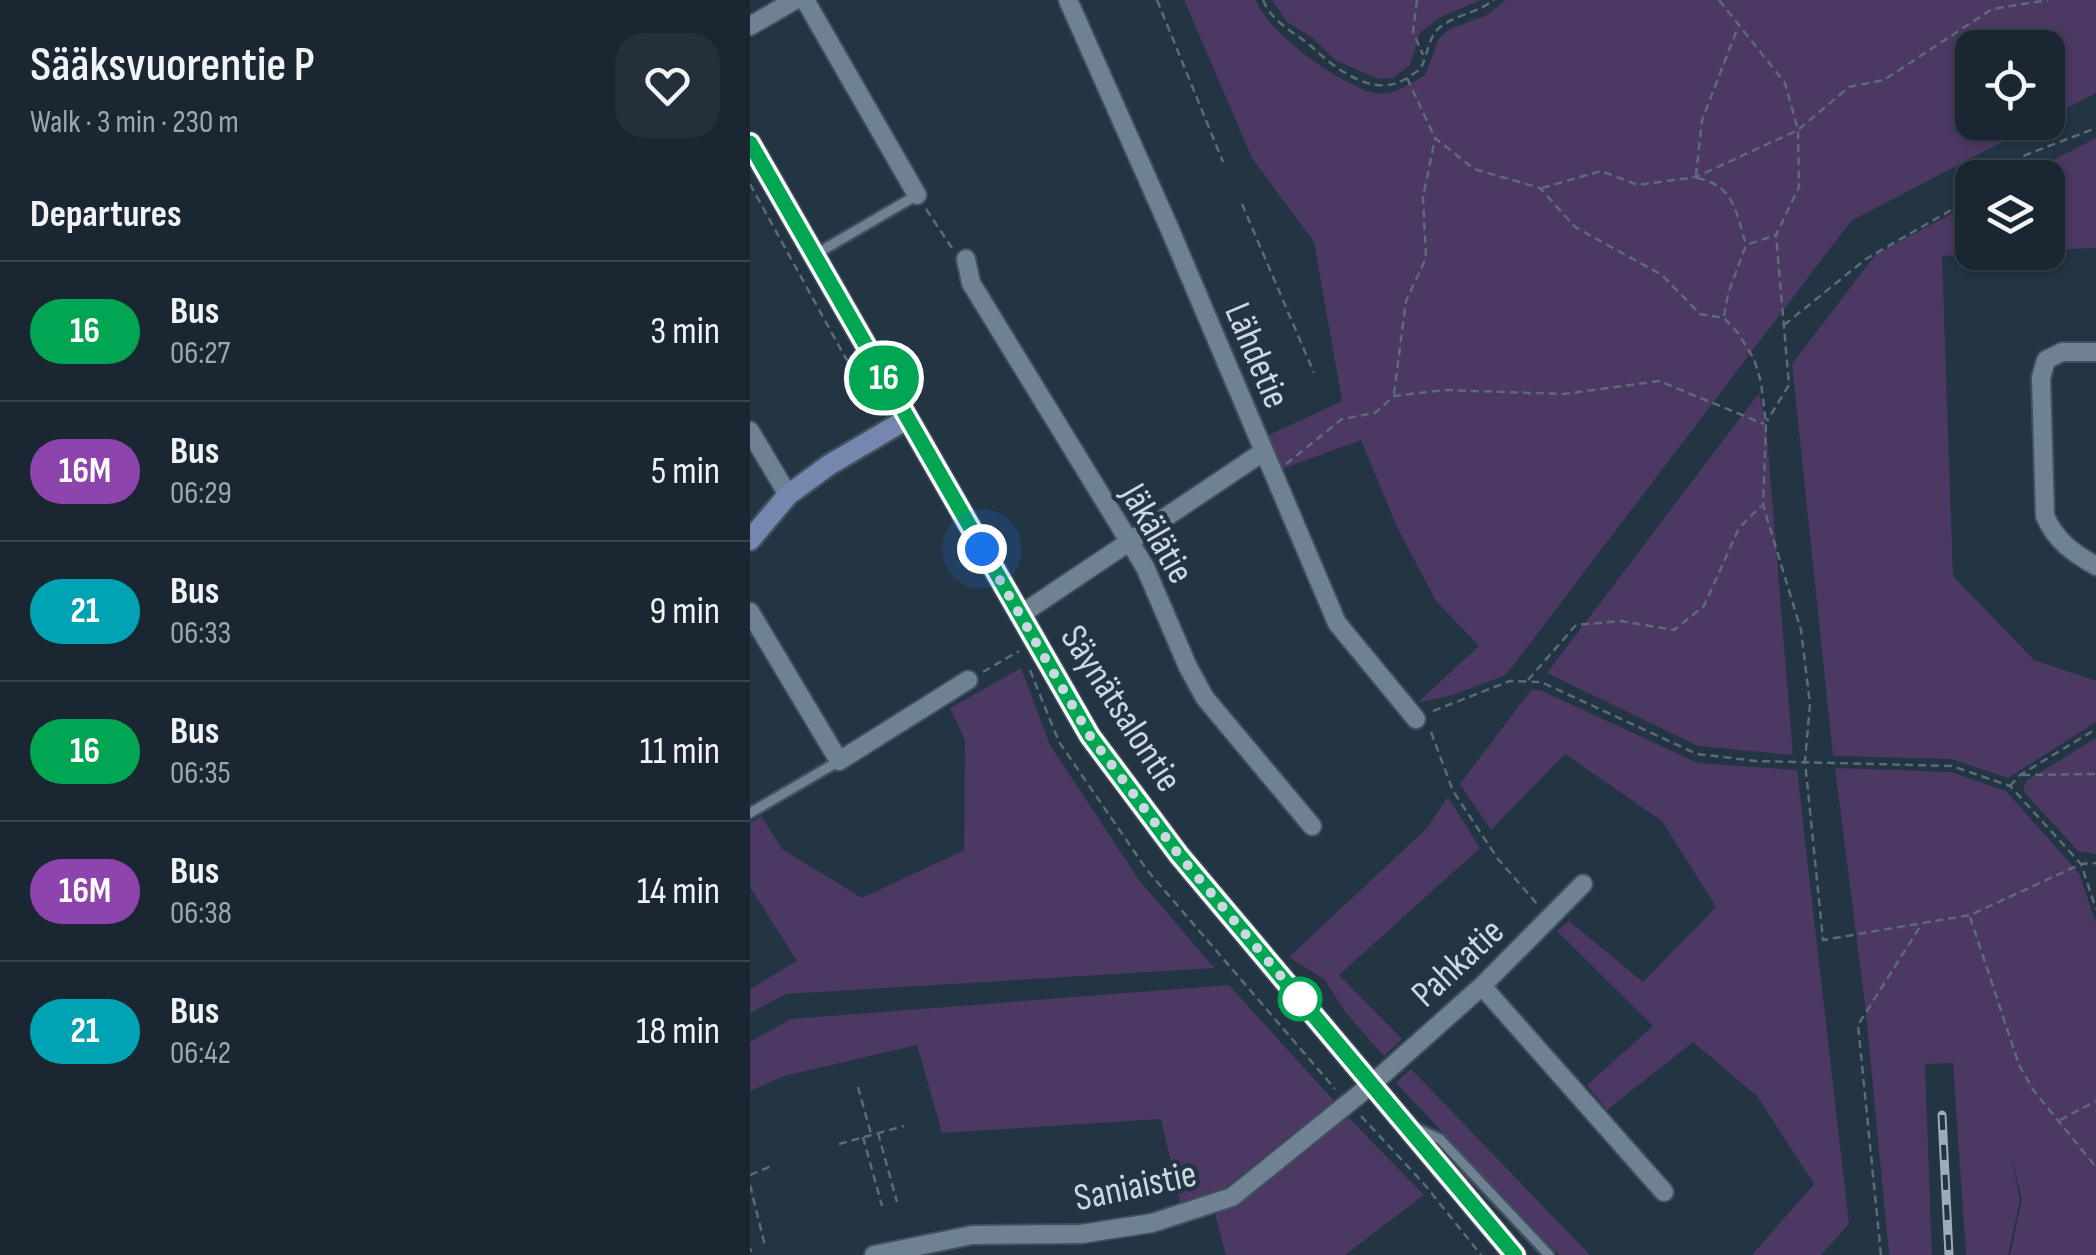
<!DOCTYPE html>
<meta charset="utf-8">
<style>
:root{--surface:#1a2732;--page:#232f3a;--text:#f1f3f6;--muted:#9fa5ac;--line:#38444d}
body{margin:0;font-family:"Sofia Sans Condensed",sans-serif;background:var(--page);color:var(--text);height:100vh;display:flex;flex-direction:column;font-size:38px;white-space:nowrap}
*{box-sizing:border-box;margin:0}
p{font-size:32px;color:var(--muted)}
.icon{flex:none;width:55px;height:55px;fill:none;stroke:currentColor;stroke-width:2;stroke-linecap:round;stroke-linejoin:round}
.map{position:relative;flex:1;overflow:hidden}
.sheet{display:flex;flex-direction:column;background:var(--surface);width:750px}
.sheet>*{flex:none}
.badge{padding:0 20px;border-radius:32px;font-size:35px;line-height:65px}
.fabs{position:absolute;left:1205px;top:30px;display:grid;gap:20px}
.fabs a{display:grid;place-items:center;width:110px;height:110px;border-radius:20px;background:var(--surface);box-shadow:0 2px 8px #0004,0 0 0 2px var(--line);font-size:50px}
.you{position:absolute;width:50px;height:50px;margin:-25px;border:8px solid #fff;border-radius:50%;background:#1a73e8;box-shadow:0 0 0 15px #1a73e833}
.map>.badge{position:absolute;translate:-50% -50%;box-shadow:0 0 0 5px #fff}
h2{padding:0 30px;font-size:38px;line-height:90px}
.round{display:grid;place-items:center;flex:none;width:105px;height:105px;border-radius:30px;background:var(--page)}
.summary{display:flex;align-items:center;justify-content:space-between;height:170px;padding:0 30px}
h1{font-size:48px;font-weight:600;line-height:75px}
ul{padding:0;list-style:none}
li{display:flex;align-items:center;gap:30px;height:140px;padding:0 30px;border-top:2px solid var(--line)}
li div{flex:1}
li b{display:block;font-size:38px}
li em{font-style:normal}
li .badge{min-width:110px;font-weight:700;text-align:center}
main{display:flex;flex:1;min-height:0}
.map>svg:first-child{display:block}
.green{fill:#4b3863}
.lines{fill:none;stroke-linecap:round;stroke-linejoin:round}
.lane-casing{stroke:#41505c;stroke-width:14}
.street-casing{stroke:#41505c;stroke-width:22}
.secondary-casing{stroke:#41505c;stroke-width:25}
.path{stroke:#5d6b78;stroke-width:2.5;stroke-dasharray:8 5;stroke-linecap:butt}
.lane{stroke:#6f8293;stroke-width:9}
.street{stroke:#6f8293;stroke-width:18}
.secondary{stroke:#7587af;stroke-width:20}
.rail-casing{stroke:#9fabb6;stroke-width:9}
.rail{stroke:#233442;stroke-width:5;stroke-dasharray:15;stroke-linecap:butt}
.line-casing{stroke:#fff;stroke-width:22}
.line{stroke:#00a651;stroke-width:15}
.walk{stroke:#cdd7e1;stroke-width:10;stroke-dasharray:0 18}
.stop-dot{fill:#fff;stroke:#00a651;stroke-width:5}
.labels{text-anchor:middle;stroke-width:9;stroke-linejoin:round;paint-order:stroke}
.street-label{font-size:38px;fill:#cdd7e1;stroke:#233442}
</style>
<main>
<section class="sheet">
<div class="summary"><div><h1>Sääksvuorentie P</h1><p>Walk · 3 min · 230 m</p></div><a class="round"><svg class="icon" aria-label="heart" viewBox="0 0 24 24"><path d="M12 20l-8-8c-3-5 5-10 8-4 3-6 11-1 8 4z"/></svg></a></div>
<h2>Departures</h2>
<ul>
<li><span class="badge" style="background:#00a651;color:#fff">16</span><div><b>Bus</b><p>06:27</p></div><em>3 min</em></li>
<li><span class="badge" style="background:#8e44ad;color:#fff">16M</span><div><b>Bus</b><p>06:29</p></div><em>5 min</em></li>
<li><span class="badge" style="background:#00a3b4;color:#fff">21</span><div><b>Bus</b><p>06:33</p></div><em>9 min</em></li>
<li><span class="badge" style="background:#00a651;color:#fff">16</span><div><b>Bus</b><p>06:35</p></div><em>11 min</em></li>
<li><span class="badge" style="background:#8e44ad;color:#fff">16M</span><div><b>Bus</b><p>06:38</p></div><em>14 min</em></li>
<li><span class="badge" style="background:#00a3b4;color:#fff">21</span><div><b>Bus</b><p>06:42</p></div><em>18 min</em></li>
</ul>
</section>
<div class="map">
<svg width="1346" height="1255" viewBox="0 0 1346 1255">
<rect width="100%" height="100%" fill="#233442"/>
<path class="green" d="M 434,0 L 506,0 C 516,32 593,87 626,93 C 645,96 661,83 676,74 L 688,40 L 698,30 L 737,15 L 756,0 L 1346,0 L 1346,93 L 1298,118 L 1298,48 L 1222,48 L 1222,122 L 1289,123 L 1101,221 L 756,675 L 703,695 L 667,703 L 729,646 L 686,601 L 647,527 L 611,440 L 532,469 L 517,436 L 592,401 L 564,242 L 502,158 Z
M 522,0 L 730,0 L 689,18 L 670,33 L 660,65 L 643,78 L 628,79 L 585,60 L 563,38 L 537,22 Z
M 1346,138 L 1346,248 L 1298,250 L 1298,178 L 1271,177 Z
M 1222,203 L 1222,252 L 1242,253 L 1192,256 L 1203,576 L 1284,660 L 1346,681 L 1346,722 L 1258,778 L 1202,759 L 1083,756 L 1042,364 L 1126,254 Z
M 1009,393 L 1016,424 L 1043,755 L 948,746 L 797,673 Z
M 271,668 L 300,745 L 389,880 L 464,968 L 36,994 L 0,1013 L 0,989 L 47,961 L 0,887 L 0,823 L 11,816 L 32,849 L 112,898 L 214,850 L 215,740 L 200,708 Z
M 781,690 L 790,690 L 948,763 L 1047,770 L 1099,1224 L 1071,1255 L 1002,1255 L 1064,1184 L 1007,1096 L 943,1042 L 857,1110 L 837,1085 L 903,1026 L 807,931 L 819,921 L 893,982 L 966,907 L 912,821 L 815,754 L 741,830 L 710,784 Z
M 1346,738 L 1346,854 L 1328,851 L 1273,791 L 1276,781 Z
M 1085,768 L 1201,772 L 1256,791 L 1329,873 L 1346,923 L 1346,1255 L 1260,1255 L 1272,1199 L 1261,1155 L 1270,1200 L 1258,1255 L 1216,1255 L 1203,1063 L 1175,1064 L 1182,1255 L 1139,1255 L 1116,1013 Z
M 698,797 L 730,848 L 589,975 L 652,1039 L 634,1056 L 596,1013 L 574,979 L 539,957 L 676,829 Z
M 479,985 L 584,1101 L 475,1188 L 431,1206 L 411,1119 L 192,1133 L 167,1045 L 34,1076 L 0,1091 L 0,1042 L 41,1019 Z
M 661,1069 L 840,1255 L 809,1255 L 646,1083 Z
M 594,1113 L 674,1195 L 595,1255 L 476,1255 L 465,1214 L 485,1204 Z"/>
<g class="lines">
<defs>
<path id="lane" d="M 66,254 L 167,195
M 0,813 L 89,761
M 666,1128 L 690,1139 L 799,1255"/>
<path id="street" d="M 55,0 L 167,195
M 318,0 L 418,225 L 587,623 L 666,719
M 0,26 L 45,0
M 216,259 L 221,283 L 395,567 L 438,667 L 455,698 L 562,826
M 1346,352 L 1312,352 L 1296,360 L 1291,378 L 1295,516 C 1305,540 1323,553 1346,566
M 0,431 L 38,495
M 0,612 L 89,761 L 218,680
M 270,615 L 513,452
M 732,986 L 914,1192
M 124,1255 L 222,1235 L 331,1234 L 402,1223 L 482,1197 L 622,1084 L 732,986 L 833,884"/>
<path id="secondary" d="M 0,143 L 340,736 L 429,855 L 765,1255
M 0,540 L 38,495 L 79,465 L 157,419"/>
</defs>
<use href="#lane" class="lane-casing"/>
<use href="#street" class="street-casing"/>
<use href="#secondary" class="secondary-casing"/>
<path class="path" d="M 407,0 L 473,162
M 513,0 C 523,24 544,31 562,47 C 587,70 624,99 657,78 C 658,77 668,71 669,70 C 679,57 676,40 689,28 C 704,15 727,13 744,0
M 667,0 L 663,32 L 673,55
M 969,0 L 1035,83 L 1048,130 L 1049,187 L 1026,235 L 1039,385 L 1017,421
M 657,78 L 685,138 L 724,169 L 790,188 L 825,227 L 912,275 L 950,314 L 974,318 L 988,333 L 1004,359 L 1011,382 L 1016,424 L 1013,505 L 1051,630 L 1060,704 L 1055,761 L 1073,940 L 1220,915 L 1331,864 L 1346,863
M 946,176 L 952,120 L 988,27
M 947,178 C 985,186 986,212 996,245
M 1260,178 L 1273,156 L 1346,128
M 0,184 L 95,357 L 125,399
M 792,188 L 851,171 L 888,185 L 946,177 L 1048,130 L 1099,87 L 1134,80 L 1242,9 L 1298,0
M 492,204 L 564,373
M 176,209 L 202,248
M 974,316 L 978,294 L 996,245 L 1026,235
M 1034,325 L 1116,259 L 1222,198
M 644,394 L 656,301 L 676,258 L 673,197 L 685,139
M 536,464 L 592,419 L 625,413 L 644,396 L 694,390 L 814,394 L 909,381 L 1014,424
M 280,670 L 309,742 L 397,870 L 585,1089
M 233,672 L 269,651
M 778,680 L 826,625 L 871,621 L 924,630 L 954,606 L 989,528 L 1011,506
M 683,711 L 760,681 L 791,682 L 947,754 L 1006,761 L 1202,766 L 1260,786 L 1331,864 L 1346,909
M 681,732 L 703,791 L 748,859 L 788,905
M 1272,775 L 1346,774
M 1260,786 L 1270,775 L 1346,729
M 1220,917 L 1269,1065 L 1284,1091 L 1346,1167
M 108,1087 L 121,1134
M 611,1116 L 675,1185 L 731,1255
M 1310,1120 L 1346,1101
M 128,1133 L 147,1202
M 113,1137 L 132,1206
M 89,1144 L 154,1126
M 0,1175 L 24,1165
M 0,1185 L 15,1246
M 0,1248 L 1,1252
M 1131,1255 L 1108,1025 L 1171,925"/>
<use href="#lane" class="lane"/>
<use href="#street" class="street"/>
<use href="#secondary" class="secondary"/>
<defs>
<path id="rail" d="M 1192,1115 L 1199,1255"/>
</defs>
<use href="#rail" class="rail-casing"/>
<use href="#rail" class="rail"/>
</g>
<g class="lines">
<defs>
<path id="line" d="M 0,143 L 340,736 L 429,855 L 765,1255"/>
</defs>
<use href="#line" class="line-casing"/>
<use href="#line" class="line"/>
<path class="walk" d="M 232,549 L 340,736 L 429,855 L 550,999"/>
</g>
<circle class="stop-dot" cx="550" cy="999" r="20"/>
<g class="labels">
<g class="street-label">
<text transform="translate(508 355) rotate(67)" y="13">Lähdetie</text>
<text transform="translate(408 533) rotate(60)" y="13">Jäkälätie</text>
<text transform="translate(372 708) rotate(57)" y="13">Säynätsalontie</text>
<text transform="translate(707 962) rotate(-43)" y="13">Pahkatie</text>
<text transform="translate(385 1185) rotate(-12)" y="13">Saniaistie</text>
</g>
</g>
</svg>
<div class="fabs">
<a><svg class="icon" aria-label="locate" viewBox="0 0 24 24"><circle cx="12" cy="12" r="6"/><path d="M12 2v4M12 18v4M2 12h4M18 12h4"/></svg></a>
<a><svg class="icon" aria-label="layers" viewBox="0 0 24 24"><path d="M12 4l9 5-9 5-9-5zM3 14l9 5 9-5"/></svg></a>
</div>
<div class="you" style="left:232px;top:549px"></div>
<b class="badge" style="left:134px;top:378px;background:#00a651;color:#fff">16</b>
</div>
</main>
